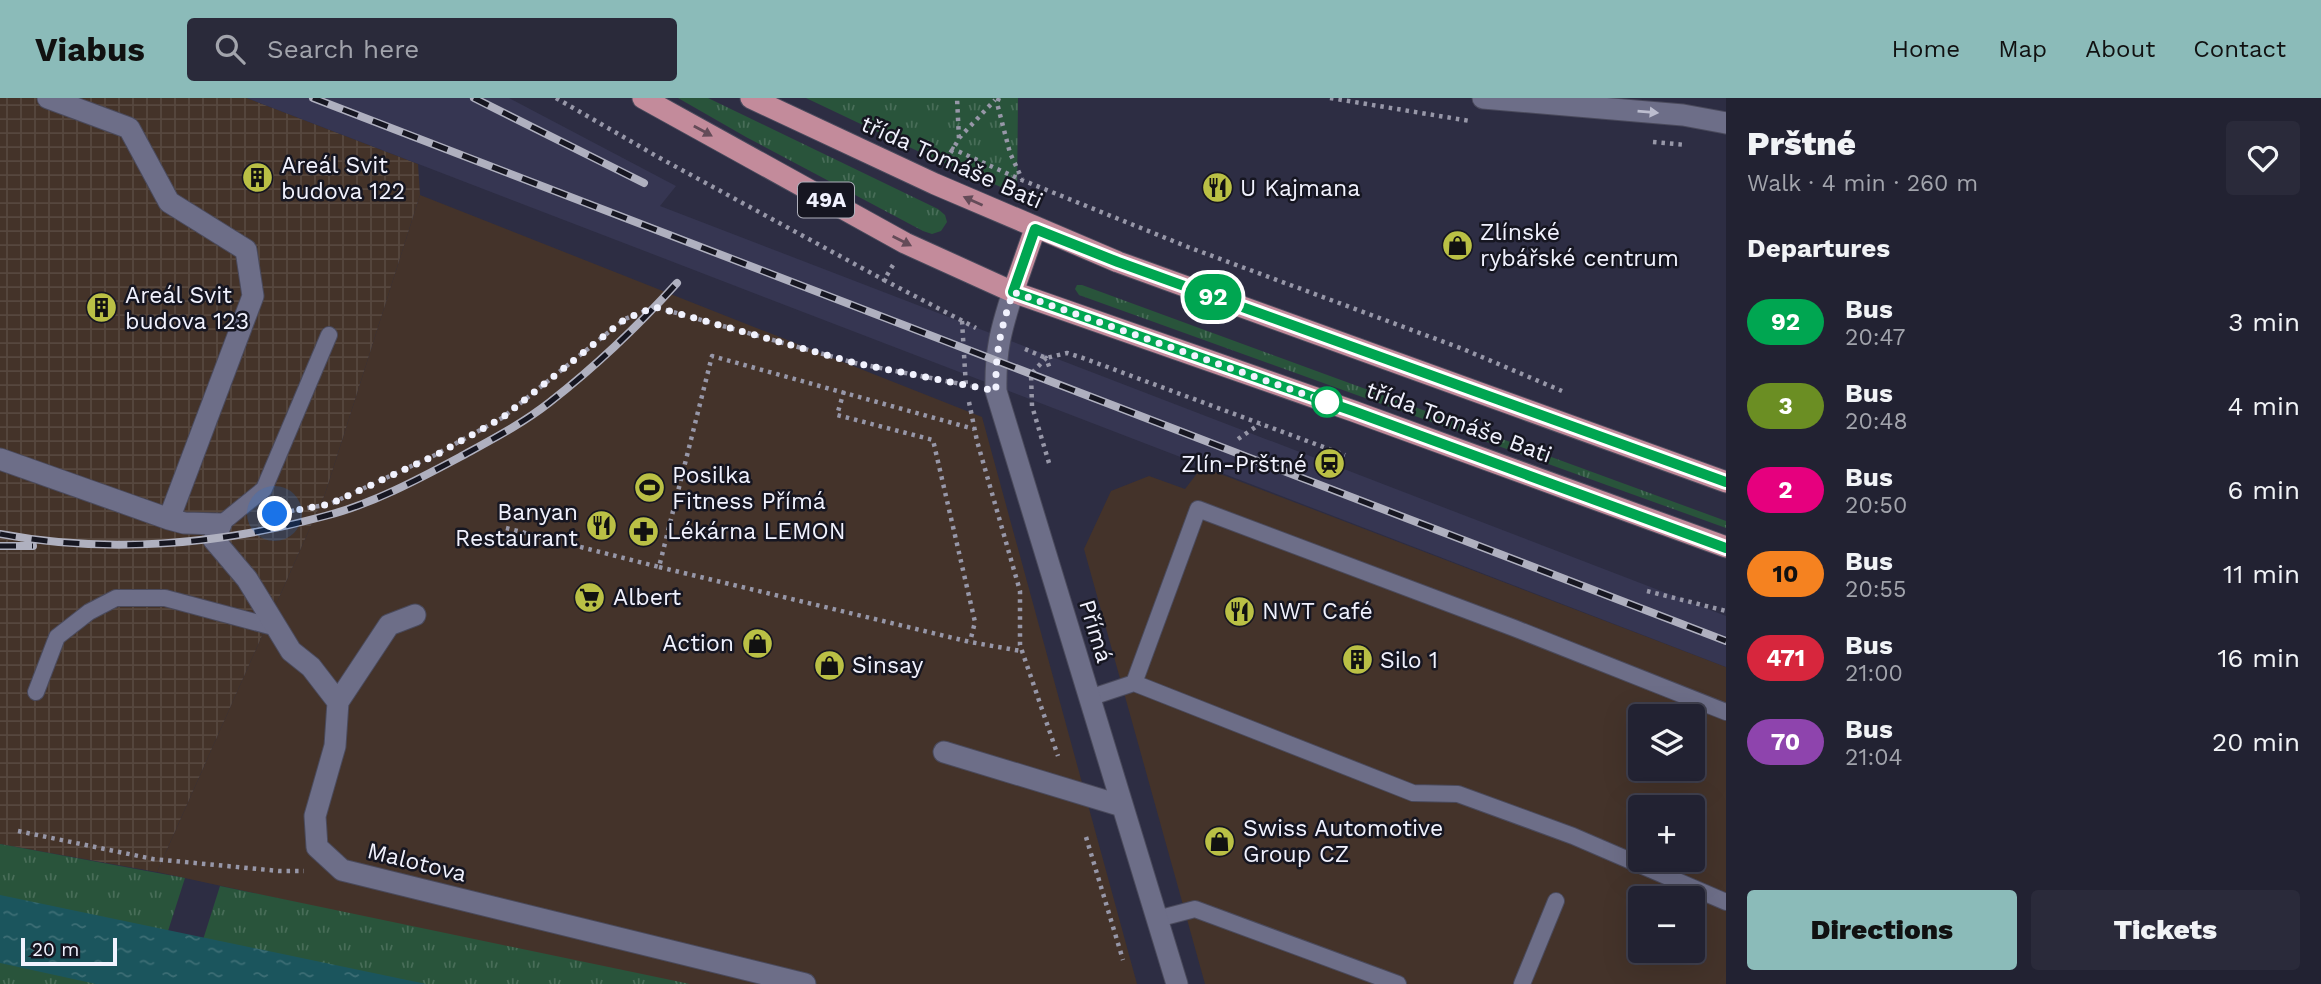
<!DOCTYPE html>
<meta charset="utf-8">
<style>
:root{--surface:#222232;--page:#2a2a3a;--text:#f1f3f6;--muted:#a2a4ac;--line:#3f3f4d;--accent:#8bbbb9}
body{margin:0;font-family:"Work Sans",sans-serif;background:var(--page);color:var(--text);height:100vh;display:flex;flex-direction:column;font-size:26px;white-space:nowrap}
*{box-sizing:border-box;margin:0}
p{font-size:23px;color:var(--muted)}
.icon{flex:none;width:38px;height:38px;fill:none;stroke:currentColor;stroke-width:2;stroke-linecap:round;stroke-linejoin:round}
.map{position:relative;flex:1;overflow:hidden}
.side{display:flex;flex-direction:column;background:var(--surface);width:595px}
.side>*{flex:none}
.badge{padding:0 14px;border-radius:23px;font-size:24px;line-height:46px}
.controls{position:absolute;left:1628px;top:606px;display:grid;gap:14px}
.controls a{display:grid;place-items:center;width:77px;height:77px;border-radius:7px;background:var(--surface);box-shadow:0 7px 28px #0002,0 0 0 2px var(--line);font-size:35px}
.scale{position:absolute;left:21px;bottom:18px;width:96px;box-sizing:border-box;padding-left:7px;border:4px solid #f1f2fe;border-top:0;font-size:19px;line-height:24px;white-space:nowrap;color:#f1f2fe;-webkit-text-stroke:5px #161621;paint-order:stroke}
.you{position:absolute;width:35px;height:35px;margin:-18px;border:5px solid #fff;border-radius:50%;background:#1a73e8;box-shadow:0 0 0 10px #1a73e833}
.map>.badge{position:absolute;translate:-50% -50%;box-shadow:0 0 0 4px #fff}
h2{padding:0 21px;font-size:26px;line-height:63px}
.round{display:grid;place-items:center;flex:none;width:74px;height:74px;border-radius:7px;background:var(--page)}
.headline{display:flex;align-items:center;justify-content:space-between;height:119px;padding:0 21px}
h1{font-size:33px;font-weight:800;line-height:52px}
.button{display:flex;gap:14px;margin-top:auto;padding:14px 21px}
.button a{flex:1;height:80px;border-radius:7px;background:var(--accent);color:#111;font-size:28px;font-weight:800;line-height:80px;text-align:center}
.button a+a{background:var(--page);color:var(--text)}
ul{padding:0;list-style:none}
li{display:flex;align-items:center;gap:21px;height:84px;padding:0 21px}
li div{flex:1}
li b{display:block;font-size:26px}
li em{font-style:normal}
li .badge{min-width:77px;font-weight:700;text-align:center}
header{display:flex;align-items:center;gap:42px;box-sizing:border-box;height:98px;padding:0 35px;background:var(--accent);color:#111}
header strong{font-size:33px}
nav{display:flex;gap:38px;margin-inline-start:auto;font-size:24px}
.search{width:490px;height:63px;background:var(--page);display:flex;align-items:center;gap:18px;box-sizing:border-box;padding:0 24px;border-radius:7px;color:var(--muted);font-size:26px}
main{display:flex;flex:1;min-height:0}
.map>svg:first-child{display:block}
.commercial{fill:#44332a;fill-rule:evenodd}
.industrial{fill:url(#industrial-grid)}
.built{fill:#363652}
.grass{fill:url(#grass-tufts)}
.water{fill:url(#water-ripples)}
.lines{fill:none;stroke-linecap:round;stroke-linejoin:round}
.lane-casing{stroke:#4a4a5c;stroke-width:18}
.street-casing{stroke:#4a4a5c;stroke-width:23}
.primary-casing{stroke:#4a4a5c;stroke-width:23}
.path{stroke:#9797a8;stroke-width:4.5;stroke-dasharray:3.5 5;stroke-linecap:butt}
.lane{stroke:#6d6e88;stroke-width:16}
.street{stroke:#6d6e88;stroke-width:21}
.primary{stroke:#c38b9b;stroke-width:21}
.rail-casing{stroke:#afb0bf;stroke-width:8}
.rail{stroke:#161621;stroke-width:5;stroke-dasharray:16;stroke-linecap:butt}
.oneway{fill:#bcbdcf}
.oneway2{fill:#644b58}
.line-casing{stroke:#fff;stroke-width:16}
.line{stroke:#00a651;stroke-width:10}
.walk{stroke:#f1f2fe;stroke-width:7;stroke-dasharray:0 12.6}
.stop-dot{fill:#fff;stroke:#00a651;stroke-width:3.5}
.labels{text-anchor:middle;stroke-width:5;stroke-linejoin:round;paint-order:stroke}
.shield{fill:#161621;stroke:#afb0bc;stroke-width:2}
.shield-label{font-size:21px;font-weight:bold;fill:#f1f2fe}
.street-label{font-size:23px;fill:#f1f2fe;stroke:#161621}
.poi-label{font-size:23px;fill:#f1f2fe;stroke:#161621;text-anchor:start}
</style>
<header>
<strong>Viabus</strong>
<div class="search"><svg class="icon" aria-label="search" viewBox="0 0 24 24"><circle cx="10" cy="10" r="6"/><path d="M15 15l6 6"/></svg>Search here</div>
<nav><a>Home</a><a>Map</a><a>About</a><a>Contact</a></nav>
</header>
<main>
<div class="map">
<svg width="1726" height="886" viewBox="0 0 1726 886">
<defs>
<pattern id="industrial-grid" width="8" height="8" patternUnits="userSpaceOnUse" patternTransform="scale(1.75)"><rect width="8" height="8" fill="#443329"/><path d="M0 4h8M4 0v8" fill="none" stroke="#56473e"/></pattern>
<pattern id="grass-tufts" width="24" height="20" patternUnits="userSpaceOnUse" patternTransform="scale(1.75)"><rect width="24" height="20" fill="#29543b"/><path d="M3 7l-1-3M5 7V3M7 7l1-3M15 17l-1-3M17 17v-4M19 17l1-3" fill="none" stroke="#486d58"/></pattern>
<pattern id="water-ripples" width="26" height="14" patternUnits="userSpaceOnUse" patternTransform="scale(1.75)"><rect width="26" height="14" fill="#1b555d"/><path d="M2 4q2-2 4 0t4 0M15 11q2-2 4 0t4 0" fill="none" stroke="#3d6e75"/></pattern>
</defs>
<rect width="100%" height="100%" fill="#2d2d43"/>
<path class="commercial" d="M 420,97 L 982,319 L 1137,886 L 670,886 L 157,774 L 325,396 Z
M 1202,369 L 1726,569 L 1726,886 L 1205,886 L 1084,451 L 1111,393 L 1149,378 L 1185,391 ZM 1640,618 L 1692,618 L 1692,670 L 1640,670 ZM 1640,709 L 1692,709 L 1692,761 L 1640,761 ZM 1640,800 L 1692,800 L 1692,852 L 1640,852 Z"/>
<path class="industrial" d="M 0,0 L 247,0 L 418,66 L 420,97 L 325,396 L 157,774 L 0,746 Z"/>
<path class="built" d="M 247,0 L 509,0 L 676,88 L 660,108 L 1726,518 L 1726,569 Z"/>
<path class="grass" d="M 678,0 L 708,0 L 938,111 L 945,117 L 947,124 L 941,133 L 932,136 L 923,133 L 746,39 Z
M 806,0 L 1018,0 L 1017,96 L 926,57 Z
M 1077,187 L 1082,187 L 1726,423 L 1726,430 L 1079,197 L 1075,191 Z
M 0,746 L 185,780 L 151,886 L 0,886 Z
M 220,788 L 690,886 L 189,886 Z"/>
<path class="water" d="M 0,797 L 426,886 L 96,886 L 0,865 Z"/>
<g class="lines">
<defs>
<path id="lane" d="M 221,426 L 264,391 L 329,237
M 1134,585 L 1413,695 L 1458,696 L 1573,738 L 1726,804
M 36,594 L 57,539 L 89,514 L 116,500 L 165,500 L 277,530
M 1089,600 L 1134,585 L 1198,411 L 1514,530 L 1726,614
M 1157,821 L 1195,811 L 1398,886
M 1522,886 L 1556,803"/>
<path id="street" d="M 48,0 L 129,30 L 169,104 L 246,152 L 253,198 L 169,421
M 1483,0 L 1683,17 L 1726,25
M 1013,194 C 1001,231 995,253 996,293 L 1177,886
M 0,361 L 169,421 L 184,425 L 221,426 L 214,442 L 247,481 L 291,553 L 311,569 L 338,604 L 335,648 L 315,718 L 317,749 L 342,772 L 805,886
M 338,604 L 389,527 L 415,517
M 944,654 L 1122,708"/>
<path id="primary" d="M 643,0 L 905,145 L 1013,194 L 1353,313 L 1726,449
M 751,0 L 935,86 L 1118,164 L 1726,384
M 1013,194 L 1035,131"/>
</defs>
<use href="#lane" class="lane-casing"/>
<use href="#street" class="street-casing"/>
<use href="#primary" class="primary-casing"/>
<path class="path" d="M 556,0 L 658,59 L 884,182
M 999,0 L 997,5 L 1010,55 L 1022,81
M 1330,0 L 1470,23
M 959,40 L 995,2
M 1653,44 L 1686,47
M 951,50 L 1017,80 L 1188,149 L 1463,251 L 1562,293
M 946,62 L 959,41 L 957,0
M 893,167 L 884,182 L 976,230
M 962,223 L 966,289
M 1025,251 L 1046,260 L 1067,255 L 1083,260 L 1345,357
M 844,293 L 837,317 L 933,342 L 975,524 L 970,544
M 969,304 L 977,343 L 1020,493 L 1020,547 L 1058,658
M 1238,341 L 1260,326
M 1049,365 L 1032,308 L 1031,276 L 1046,260 L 1050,271
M 274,416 L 330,406 L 435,357 L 502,320 L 625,221 L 655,209 L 855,265 L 971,288
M 506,430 L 659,469 L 712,258 L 974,331
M 659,469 L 970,544 L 1021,553
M 1647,493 L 1726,513
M 18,733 L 153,761 L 279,773 L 304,773
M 1086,739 L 1123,862"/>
<use href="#lane" class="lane"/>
<use href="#street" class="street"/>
<use href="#primary" class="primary"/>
<defs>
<path id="rail" d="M 313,0 L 1726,543
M 474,0 L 644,85
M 0,436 C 107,456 220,447 325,418 C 372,406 417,382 460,359 C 491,342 522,326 550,304 C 596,268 638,228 677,185
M 0,448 L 33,448"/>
</defs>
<use href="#rail" class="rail-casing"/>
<use href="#rail" class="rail"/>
</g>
<defs><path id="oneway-solid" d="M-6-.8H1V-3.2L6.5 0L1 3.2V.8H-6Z" transform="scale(1.75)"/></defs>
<use class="oneway" href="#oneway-solid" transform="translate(1648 14) rotate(5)"/>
<g class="oneway2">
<use href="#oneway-solid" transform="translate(703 33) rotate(29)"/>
<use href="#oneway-solid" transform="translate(973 103) rotate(-156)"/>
<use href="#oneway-solid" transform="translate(902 143) rotate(27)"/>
</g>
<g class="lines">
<defs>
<path id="line" d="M 1726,384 L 1118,164 L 1035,131 L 1013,194 L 1353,313 L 1726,450"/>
</defs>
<use href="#line" class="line-casing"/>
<use href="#line" class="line"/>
<path class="walk" d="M 275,416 L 330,406 L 436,357 L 502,320 L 625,221 L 655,209 L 855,265 L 996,293 C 995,253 1001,231 1013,194 L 1327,304"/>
</g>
<defs>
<symbol id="building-disc" viewBox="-11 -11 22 22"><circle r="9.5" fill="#bac045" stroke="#161621"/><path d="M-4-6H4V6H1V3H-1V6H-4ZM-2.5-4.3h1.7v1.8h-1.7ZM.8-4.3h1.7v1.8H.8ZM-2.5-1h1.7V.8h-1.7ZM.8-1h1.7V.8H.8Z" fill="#111"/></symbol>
<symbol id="restaurant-disc" viewBox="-11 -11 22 22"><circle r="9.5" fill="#bac045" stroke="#161621"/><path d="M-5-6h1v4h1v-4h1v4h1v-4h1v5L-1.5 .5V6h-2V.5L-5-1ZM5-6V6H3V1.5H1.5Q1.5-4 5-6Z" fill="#111"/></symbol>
<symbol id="shop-disc" viewBox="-11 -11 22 22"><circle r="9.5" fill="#bac045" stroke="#161621"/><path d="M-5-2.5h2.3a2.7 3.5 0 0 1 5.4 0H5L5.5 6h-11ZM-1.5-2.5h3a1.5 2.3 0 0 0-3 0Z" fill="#111"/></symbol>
<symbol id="station-disc" viewBox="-11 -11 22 22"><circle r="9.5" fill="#bac045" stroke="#161621"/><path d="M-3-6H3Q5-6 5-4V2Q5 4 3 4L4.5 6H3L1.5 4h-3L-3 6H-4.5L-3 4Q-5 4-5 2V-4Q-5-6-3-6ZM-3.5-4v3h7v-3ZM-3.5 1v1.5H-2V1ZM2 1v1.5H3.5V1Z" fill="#111"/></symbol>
<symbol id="stadium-disc" viewBox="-11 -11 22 22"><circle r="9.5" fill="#bac045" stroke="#161621"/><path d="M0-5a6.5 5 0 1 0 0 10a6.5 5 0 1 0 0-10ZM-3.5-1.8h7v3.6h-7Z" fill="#111"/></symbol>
<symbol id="pharmacy-disc" viewBox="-11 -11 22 22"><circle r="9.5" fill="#bac045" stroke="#161621"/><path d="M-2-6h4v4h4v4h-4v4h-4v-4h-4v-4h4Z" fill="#111"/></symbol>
<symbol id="supermarket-disc" viewBox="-11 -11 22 22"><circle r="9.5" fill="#bac045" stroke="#161621"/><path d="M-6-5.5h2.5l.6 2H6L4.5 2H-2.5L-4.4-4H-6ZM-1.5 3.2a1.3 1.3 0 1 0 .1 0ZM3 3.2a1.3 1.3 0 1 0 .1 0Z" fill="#111"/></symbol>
</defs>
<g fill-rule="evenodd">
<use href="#building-disc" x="240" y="62" width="35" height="35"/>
<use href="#restaurant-disc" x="1200" y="72" width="35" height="35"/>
<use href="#shop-disc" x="1440" y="130" width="35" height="35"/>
<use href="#building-disc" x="84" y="192" width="35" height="35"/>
<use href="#station-disc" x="1312" y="348" width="35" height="35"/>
<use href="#stadium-disc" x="632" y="372" width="35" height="35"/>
<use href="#restaurant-disc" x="584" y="410" width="35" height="35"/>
<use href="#pharmacy-disc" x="626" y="416" width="35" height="35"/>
<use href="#supermarket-disc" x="572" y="482" width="35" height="35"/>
<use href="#restaurant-disc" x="1222" y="496" width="35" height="35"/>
<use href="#shop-disc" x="740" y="528" width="35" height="35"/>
<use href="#building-disc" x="1340" y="544" width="35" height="35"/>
<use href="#shop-disc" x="812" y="550" width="35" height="35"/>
<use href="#shop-disc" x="1202" y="726" width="35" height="35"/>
</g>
<circle class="stop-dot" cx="1327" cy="304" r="14"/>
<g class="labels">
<rect class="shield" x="798" y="84.5" width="56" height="35" rx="5"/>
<g class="shield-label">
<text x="826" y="109">49A</text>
</g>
<g class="street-label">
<text transform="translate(952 64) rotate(24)" y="8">třída Tomáše Bati</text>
<text transform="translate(1459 324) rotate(20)" y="8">třída Tomáše Bati</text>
<text transform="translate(1096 533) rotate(73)" y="8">Přímá</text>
<text transform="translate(417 764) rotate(14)" y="8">Malotova</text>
</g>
<g class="poi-label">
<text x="281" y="75">Areál Svit<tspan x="281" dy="26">budova 122</tspan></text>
<text x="1240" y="98">U Kajmana</text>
<text x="1480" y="142">Zlínské<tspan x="1480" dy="26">rybářské centrum</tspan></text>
<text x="125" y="205">Areál Svit<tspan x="125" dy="26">budova 123</tspan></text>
<text x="1307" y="374" text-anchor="end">Zlín-Prštné</text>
<text x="672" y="385">Posilka<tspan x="672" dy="26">Fitness Přímá</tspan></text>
<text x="578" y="422" text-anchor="end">Banyan<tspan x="578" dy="26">Restaurant</tspan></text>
<text x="667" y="441">Lékárna LEMON</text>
<text x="613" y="507">Albert</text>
<text x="1262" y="521">NWT Café</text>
<text x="734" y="553" text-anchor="end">Action</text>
<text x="1380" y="570">Silo 1</text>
<text x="852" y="575">Sinsay</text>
<text x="1243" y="738">Swiss Automotive<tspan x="1243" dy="26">Group CZ</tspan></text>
</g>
</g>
</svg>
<div class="controls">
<a><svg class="icon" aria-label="layers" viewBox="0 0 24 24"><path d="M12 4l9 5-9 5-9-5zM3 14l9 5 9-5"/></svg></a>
<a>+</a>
<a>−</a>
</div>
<div class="scale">20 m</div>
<div class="you" style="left:275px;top:416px"></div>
<b class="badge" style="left:1213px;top:199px;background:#00a651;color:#fff">92</b>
</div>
<section class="side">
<div class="headline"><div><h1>Prštné</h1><p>Walk · 4 min · 260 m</p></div><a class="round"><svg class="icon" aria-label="heart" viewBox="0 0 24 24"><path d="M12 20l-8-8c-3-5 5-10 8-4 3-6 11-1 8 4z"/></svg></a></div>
<h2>Departures</h2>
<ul>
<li><span class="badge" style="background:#00a651;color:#fff">92</span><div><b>Bus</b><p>20:47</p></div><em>3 min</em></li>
<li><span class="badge" style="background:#6b8e23;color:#fff">3</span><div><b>Bus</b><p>20:48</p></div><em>4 min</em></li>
<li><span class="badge" style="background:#e6007e;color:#fff">2</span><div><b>Bus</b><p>20:50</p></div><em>6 min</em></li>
<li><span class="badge" style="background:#f58220;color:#111">10</span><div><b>Bus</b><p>20:55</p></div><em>11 min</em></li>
<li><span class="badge" style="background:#d7263d;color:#fff">471</span><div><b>Bus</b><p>21:00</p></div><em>16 min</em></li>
<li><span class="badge" style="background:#8e44ad;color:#fff">70</span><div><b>Bus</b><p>21:04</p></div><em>20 min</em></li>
</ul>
<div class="button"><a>Directions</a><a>Tickets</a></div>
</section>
</main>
